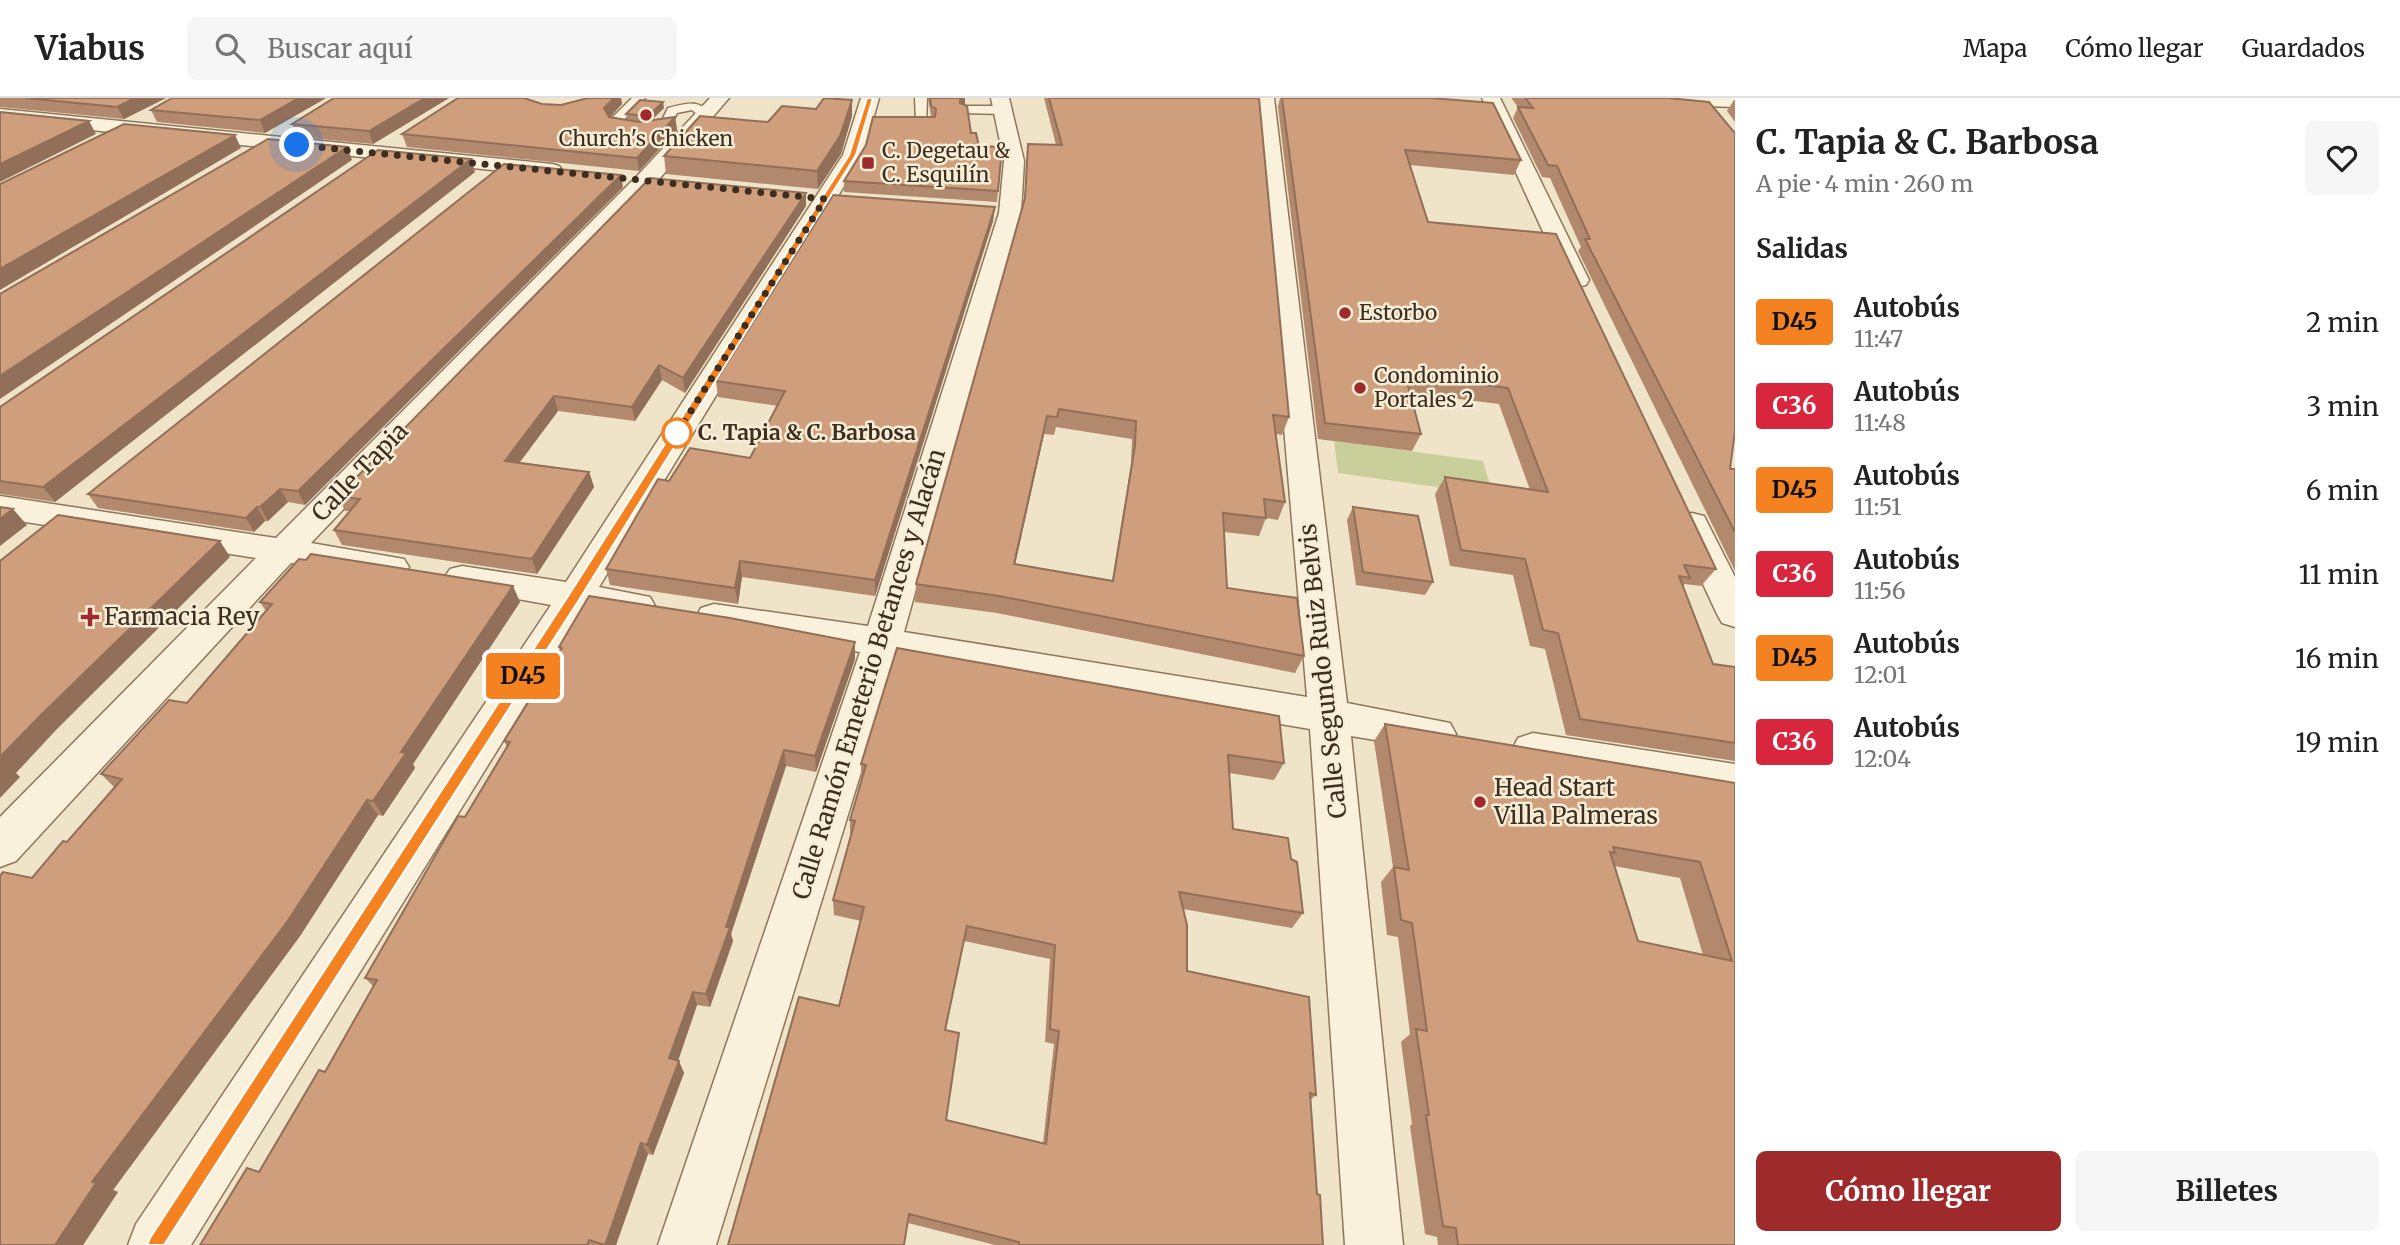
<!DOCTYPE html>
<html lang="es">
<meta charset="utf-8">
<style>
:root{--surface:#fff;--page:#f6f6f6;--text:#222;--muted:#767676;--line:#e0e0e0;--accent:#9e2a2b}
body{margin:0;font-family:Merriweather,serif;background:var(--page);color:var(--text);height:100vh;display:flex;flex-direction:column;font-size:26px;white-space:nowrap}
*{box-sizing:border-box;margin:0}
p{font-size:23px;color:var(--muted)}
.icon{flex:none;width:38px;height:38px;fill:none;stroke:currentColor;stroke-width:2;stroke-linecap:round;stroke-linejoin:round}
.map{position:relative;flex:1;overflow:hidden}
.side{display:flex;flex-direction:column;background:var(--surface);width:665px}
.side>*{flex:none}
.badge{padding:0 14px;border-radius:5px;font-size:24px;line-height:46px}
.you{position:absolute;width:35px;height:35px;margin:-18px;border:5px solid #fff;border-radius:50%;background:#1a73e8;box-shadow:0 0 0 10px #1a73e833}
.map>.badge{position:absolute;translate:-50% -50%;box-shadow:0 0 0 4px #fff}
h2{padding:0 21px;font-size:26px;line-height:63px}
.round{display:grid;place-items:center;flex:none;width:74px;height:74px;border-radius:10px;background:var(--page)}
.overview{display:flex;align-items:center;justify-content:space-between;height:119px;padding:0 21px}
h1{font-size:33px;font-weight:700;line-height:52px}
.button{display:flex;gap:14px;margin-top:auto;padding:14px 21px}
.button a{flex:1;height:80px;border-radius:10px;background:var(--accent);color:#fff;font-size:28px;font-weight:700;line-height:80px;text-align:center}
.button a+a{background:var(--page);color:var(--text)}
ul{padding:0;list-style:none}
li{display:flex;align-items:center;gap:21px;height:84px;padding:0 21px}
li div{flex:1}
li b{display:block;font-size:26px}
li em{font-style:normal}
li .badge{min-width:77px;font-weight:700;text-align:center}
header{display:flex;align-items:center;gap:42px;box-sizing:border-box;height:98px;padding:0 35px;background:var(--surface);border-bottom:2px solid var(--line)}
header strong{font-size:33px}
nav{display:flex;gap:38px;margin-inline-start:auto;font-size:24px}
.search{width:490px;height:63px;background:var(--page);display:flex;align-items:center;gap:18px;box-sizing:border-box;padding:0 24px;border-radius:10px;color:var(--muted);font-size:26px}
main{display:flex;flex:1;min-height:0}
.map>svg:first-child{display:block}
.green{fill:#c9cf9b}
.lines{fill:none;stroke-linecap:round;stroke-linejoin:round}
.service-casing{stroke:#8d765c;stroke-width:3}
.minor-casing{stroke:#8d765c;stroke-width:3}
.service{fill:#faf1dc;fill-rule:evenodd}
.minor{fill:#faf1dc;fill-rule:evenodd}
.wall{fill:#b2896c;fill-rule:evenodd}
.shaded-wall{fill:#916f58}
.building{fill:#cf9f7d;stroke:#916f58;stroke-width:2;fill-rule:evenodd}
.line{fill:#f58220;stroke:#fff;stroke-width:2}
.walk{stroke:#3d2e20;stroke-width:7;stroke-dasharray:0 12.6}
.poi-dot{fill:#9e2a2b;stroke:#f7eed8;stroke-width:2.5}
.stop-dot{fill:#fff;stroke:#f58220;stroke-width:3.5}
.labels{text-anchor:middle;stroke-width:5;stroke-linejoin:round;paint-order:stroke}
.far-poi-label{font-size:21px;fill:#3d2e20;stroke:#f7eed8;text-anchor:start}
.far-stop-label{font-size:21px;font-weight:bold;fill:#3d2e20;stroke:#f7eed8;text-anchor:start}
.street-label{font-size:24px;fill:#3d2e20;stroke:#f7eed8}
.poi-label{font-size:24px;fill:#3d2e20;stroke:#f7eed8;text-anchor:start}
</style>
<header>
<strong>Viabus</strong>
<div class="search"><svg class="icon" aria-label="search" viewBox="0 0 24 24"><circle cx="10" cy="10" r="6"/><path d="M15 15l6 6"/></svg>Buscar aquí</div>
<nav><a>Mapa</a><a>Cómo llegar</a><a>Guardados</a></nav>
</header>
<main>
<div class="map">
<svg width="1735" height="1147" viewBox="0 0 1735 1147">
<rect width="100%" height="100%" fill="#f0e4c8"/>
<path class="green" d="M 1334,343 L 1483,363 L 1493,397 L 1338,375 Z"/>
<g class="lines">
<defs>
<path id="service" d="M 632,0 L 645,0 L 622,24 C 635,29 648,28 661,24 L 668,10 C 686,6 698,0 711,17 L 701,20 L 692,12 L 677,15 L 670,29 C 650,36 632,36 612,29 L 609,24 L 611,21 Z
M 915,0 L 927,0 L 926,27 L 916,24 Z
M 966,8 L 1003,8 L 1009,12 L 1003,16 L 962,15 L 962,9 Z"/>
<path id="minor" d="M 710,0 L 729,0 L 654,87 L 311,445 L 404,461 L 409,469 L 404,477 L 392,481 L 291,465 L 16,763 L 0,769 L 0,719 L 256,460 L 0,420 L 0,398 L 276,440 L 638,77 Z
M 861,0 L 879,0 L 863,57 L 599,489 L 650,499 L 655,508 L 650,517 L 637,521 L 584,512 L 191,1147 L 128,1147 L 136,1126 L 551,507 L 450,489 L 444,480 L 450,471 L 462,468 L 566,484 L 843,57 Z
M 991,0 L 1009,0 L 1024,63 L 1021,115 L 904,534 L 1307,599 L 1256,0 L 1274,0 L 1347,605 L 1450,625 L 1456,636 L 1450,647 L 1436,652 L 1351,638 L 1403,1147 L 1345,1147 L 1310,631 L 896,560 L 716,1147 L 658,1147 L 860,554 L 714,532 L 701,528 L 696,519 L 701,510 L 714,506 L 868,528 L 999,115 L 1004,63 Z
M 1482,0 L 1500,0 L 1589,182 L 1586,187 L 1577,189 L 1568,187 L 1565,182 Z
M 1633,0 L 1735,0 L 1735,9 L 1642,6 Z
M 0,11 L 552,66 L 559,68 L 562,72 L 559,76 L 552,78 L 0,23 Z
M 1692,415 L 1704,418 L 1735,479 L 1735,529 L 1722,525 L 1717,516 L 1675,426 L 1680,418 Z
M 1533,635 L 1735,666 L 1735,702 L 1533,669 L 1518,664 L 1512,652 L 1518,640 Z"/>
</defs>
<use href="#service" class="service-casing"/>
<use href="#minor" class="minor-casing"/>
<use href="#service" class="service"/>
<use href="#minor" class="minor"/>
</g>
<path class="wall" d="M 0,0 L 166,0 L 124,21 L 0,9 Z
M 326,0 L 265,35 L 157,24 L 151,12 Z
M 449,0 L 373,46 L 298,39 L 292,26 Z
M 458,0 L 527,0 L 527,1 L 542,6 L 561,7 L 588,0 L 621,0 L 622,6 L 610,19 L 627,22 L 626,16 L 664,10 L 651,23 L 675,19 L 677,32 L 639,73 L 407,49 L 402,36 Z
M 928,0 L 965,0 L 965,6 L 963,6 L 971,35 L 979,48 L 1002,49 L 997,104 L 844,94 L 844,83 L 932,19 L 931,18 Z
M 1044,0 L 1259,0 L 1289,319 L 1282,337 L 1276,336 L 1285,404 L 1278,422 L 1266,420 L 1259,438 L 1224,434 L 1227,490 L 1304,558 L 1295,575 L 997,515 L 915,504 L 916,486 L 1024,105 L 1028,46 L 1056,47 ZM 1056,329 L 1132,341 L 1131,366 L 1112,483 L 1015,467 L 1044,336 L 1054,337 Z
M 1280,0 L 1431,0 L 1521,62 L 1514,77 L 1410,67 L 1428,124 L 1716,471 L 1701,488 L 1685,486 L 1683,488 L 1713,566 L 1735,569 L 1735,663 L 1566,637 L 1545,551 L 1530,548 L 1513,477 L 1450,468 L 1435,396 L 1445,379 L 1530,392 L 1499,306 L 1410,295 L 1421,336 L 1412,353 L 1318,341 L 1278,9 Z
M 1512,0 L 1668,0 L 1730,371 L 1735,371 L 1735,473 L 1578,153 L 1581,149 L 1550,80 L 1542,79 L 1513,20 L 1518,9 L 1512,1 Z
M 1734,2 L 1735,2 L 1735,24 L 1727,13 Z
M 852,18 L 841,56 L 818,91 L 666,76 L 664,58 L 768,24 Z
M 475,74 L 55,404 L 0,396 L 0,309 Z
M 623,89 L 305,407 L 288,404 L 268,423 L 265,423 L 254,434 L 98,410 L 88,396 Z
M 806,95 L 806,108 L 685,295 L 662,282 L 635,323 L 558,313 L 520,364 L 589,374 L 594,389 L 537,476 L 342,447 L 334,432 L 350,413 L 345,413 L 338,398 Z
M 995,109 L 993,123 L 875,498 L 742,479 L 738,506 L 610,487 L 606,471 L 669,383 L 750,360 L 778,308 L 718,299 L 716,283 Z
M 1353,409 L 1433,484 L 1425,497 L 1356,487 L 1347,422 Z
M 260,504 L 520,504 L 413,666 L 415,670 L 383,718 L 378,717 L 300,838 L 113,1092 L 118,1094 L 83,1147 L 0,1147 L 32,780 L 67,744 L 115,690 L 101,676 L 187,605 L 266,513 Z
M 855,544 L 855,561 L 816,674 L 786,668 L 731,836 L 733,843 L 710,909 L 697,907 L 678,962 L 684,975 L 653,1057 L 648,1056 L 616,1147 L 200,1147 L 259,1074 L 325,974 L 374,889 L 365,880 L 507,649 L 504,643 L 560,553 L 559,549 Z
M 897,550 L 1284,665 L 1274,682 L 1229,675 L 1233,731 L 1291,761 L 1303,815 L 1292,830 L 1183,811 L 1187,873 L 1316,997 L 1310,1002 L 1317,1096 L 1323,1147 L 995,1147 L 908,1125 L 839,908 L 861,823 L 834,817 L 833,802 L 850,739 L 850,722 L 861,682 L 861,666 ZM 964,843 L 1050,861 L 1045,944 L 1054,946 L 1043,1045 L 946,1022 L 946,932 Z
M 1385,626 L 1735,685 L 1735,1147 L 1438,1147 L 1437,1139 L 1425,1136 L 1410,1028 L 1412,1026 L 1401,944 L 1410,936 L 1398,839 L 1387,837 L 1381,784 L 1393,769 L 1374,643 ZM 1614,768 L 1680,780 L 1703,857 L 1638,843 Z"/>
<path class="shaded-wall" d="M 135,0 L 166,0 L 124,21 L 117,9 Z
M 299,0 L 326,0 L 265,35 L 260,22 Z
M 425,0 L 449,0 L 373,46 L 369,33 Z
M 614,0 L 621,0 L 622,6 L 607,23 L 604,10 Z
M 960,0 L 965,0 L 965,6 L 960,7 Z
M 852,2 L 852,18 L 841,56 L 818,91 L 817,73 Z
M 663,4 L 664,10 L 649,24 L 648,18 Z
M 675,19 L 677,32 L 639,73 L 637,60 Z
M 89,23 L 96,36 L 0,84 L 0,66 Z
M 235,37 L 241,50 L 0,192 L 0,171 Z
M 347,49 L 352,62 L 0,301 L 0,278 Z
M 471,61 L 475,74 L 55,404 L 43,389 Z
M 621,77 L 623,89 L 305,407 L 298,393 Z
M 806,95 L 806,108 L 685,295 L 683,280 Z
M 995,109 L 993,123 L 875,498 L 875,482 Z
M 659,267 L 662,282 L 635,323 L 632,309 Z
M 554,298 L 558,313 L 510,377 L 505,363 Z
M 1047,318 L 1044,336 L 1011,484 L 1014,466 Z
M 589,374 L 594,389 L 537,476 L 532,461 Z
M 280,391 L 288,404 L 268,423 L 260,409 Z
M 257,409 L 265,423 L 254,434 L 246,420 Z
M 13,411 L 27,427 L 0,448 L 0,421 Z
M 220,443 L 230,459 L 57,631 L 16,675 L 20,679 L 0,700 L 0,659 L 42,616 Z
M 740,463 L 742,479 L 738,506 L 735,490 Z
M 513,488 L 520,504 L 413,666 L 415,670 L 383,718 L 373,703 L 401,654 Z
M 855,544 L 855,561 L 816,674 L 815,658 Z
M 784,652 L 786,668 L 731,836 L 733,843 L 710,909 L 706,896 L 726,829 Z
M 367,702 L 378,717 L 300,838 L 113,1092 L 118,1094 L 83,1147 L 55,1147 L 92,1084 Z
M 693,894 L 697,907 L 675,972 L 669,960 Z
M 679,963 L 684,975 L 653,1057 L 647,1047 Z
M 641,1045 L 648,1056 L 616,1147 L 605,1147 Z"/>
<path class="building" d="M 26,0 L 135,0 L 117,9 Z
M 172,0 L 299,0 L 260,22 L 151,12 Z
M 334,0 L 425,0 L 369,33 L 292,26 Z
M 458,0 L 524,0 L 542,6 L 561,7 L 588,0 L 614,0 L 604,10 L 609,19 L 639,24 L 675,19 L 637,60 L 402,36 Z
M 824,0 L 852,2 L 840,38 L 817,73 L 664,58 L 700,18 L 768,24 L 782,8 L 816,11 Z
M 930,0 L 960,0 L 960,5 L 967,8 L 971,35 L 976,35 L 979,48 L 1002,49 L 998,93 L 844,83 L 866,47 L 873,19 L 935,19 L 936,11 L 931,8 Z
M 1049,0 L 1259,0 L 1289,319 L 1273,317 L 1285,404 L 1264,401 L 1266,420 L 1223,415 L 1227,490 L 1297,500 L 1304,558 L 999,498 L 916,486 L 1025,100 L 1028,46 L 1062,47 ZM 1059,311 L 1136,323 L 1135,348 L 1113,483 L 1014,466 L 1047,318 L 1057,319 Z
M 1282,0 L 1431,0 L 1493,5 L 1521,62 L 1405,52 L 1428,124 L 1556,136 L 1716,471 L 1684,467 L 1690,480 L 1679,478 L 1713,566 L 1735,569 L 1735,645 L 1580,621 L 1558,535 L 1543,532 L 1525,461 L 1461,452 L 1445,379 L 1548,394 L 1508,290 L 1405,277 L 1421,336 L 1325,325 Z
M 1525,0 L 1668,0 L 1709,4 L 1733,33 L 1735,34 L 1735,333 L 1730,371 L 1735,371 L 1735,434 L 1585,141 L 1590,141 L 1557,68 L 1548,67 L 1518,9 L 1533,10 Z
M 640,2 L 663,4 L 648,18 L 626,16 Z
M 0,14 L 89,23 L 0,66 Z
M 124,26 L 235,37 L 0,171 L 0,86 Z
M 268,41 L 347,49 L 0,278 L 0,196 Z
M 378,52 L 471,61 L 43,389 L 0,383 L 0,309 Z
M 504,66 L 621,77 L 298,393 L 280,391 L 260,409 L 257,409 L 246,420 L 88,396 Z
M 650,80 L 806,95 L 683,280 L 659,267 L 632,309 L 554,298 L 505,363 L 589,374 L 532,461 L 334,432 L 360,401 L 338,398 Z
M 833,97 L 995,109 L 875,482 L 740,463 L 735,490 L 606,471 L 658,381 L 669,383 L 690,350 L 750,360 L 785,293 L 716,283 Z
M 0,409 L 13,411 L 0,421 Z
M 1353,409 L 1418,418 L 1433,484 L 1363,474 Z
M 58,417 L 220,443 L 42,616 L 0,659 L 0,463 Z
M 311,456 L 513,488 L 401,654 L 406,655 L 373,703 L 367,702 L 287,824 L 92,1084 L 96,1085 L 55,1147 L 0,1147 L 0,778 L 3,774 L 32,780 L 63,743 L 67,744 L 122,681 L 101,676 L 169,602 L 187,605 L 272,506 L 260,504 L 299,461 L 306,462 Z
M 589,498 L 730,520 L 855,544 L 815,658 L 784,652 L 726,829 L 730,829 L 706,896 L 693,894 L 669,960 L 679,963 L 647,1047 L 641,1045 L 605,1147 L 589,1142 L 587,1147 L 200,1147 L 247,1070 L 259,1074 L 319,972 L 325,974 L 377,882 L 365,880 L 458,718 L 465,719 L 510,644 L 504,643 L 562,550 L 559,549 Z
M 897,550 L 1279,618 L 1284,665 L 1228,657 L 1233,731 L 1288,740 L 1291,761 L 1297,764 L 1303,815 L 1179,794 L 1187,827 L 1187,873 L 1309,899 L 1316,997 L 1310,995 L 1317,1096 L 1320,1097 L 1323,1147 L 1019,1147 L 1019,1144 L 909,1116 L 904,1147 L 728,1147 L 799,899 L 839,908 L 864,809 L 833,802 L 855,723 L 850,722 L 866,667 L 861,666 ZM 967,828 L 1055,847 L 1050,931 L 1059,933 L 1046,1046 L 946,1022 L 959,935 L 945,932 Z
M 1385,626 L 1735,685 L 1735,1147 L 1458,1147 L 1456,1130 L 1443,1128 L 1426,1017 L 1429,1017 L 1416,931 L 1427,933 L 1412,825 L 1401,822 L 1394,769 L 1409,772 ZM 1613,749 L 1700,764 L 1732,863 L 1638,843 L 1610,754 L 1615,755 Z"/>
<path class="line" d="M 867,0 L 873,0 L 856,57 L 579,502 L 164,1147 L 147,1147 L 150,1140 L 570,495 L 849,57 Z"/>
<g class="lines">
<path class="walk" d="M 297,47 L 825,101 L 677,335"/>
</g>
<g class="poi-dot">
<circle cx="646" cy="17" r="7"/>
<rect x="861" y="58" width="14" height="14" rx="3.5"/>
<circle cx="1345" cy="215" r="7"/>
<circle cx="1360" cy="290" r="7"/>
<path d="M86.5 508.5h7v7h7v7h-7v7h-7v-7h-7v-7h7z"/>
<circle cx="1480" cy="704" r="7"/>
</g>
<circle class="stop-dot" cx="677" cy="335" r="14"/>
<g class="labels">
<g class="far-poi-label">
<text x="646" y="48" text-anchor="middle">Church's Chicken</text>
<text x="882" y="60">C. Degetau &amp;<tspan x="882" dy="24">C. Esquilín</tspan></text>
<text x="1359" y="222">Estorbo</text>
<text x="1374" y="285">Condominio<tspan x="1374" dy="24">Portales 2</tspan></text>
</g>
<g class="far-stop-label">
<text x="698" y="342">C. Tapia &amp; C. Barbosa</text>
</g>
<g class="street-label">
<text transform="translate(360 374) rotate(-46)" y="8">Calle Tapia</text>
<text transform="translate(1323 573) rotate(-96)" y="8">Calle Segundo Ruiz Belvis</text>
<text transform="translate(869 576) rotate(-73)" y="8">Calle Ramón Emeterio Betances y Alacán</text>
</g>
<g class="poi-label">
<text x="104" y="527">Farmacia Rey</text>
<text x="1494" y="698">Head Start<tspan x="1494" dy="28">Villa Palmeras</tspan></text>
</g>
</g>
</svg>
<div class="you" style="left:297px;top:47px"></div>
<b class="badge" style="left:523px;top:578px;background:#f58220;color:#111">D45</b>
</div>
<section class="side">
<div class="overview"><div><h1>C. Tapia &amp; C. Barbosa</h1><p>A pie · 4 min · 260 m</p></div><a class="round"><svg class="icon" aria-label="heart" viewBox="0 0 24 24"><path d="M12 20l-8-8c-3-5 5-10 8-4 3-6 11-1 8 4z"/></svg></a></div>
<h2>Salidas</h2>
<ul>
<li><span class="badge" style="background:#f58220;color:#111">D45</span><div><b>Autobús</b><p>11:47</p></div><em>2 min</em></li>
<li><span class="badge" style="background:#d7263d;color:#fff">C36</span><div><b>Autobús</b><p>11:48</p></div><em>3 min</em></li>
<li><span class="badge" style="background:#f58220;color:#111">D45</span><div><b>Autobús</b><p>11:51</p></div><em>6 min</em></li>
<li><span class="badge" style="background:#d7263d;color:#fff">C36</span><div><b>Autobús</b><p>11:56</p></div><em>11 min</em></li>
<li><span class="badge" style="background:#f58220;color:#111">D45</span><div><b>Autobús</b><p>12:01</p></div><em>16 min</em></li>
<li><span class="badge" style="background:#d7263d;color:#fff">C36</span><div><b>Autobús</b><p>12:04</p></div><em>19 min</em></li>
</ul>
<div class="button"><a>Cómo llegar</a><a>Billetes</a></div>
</section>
</main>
